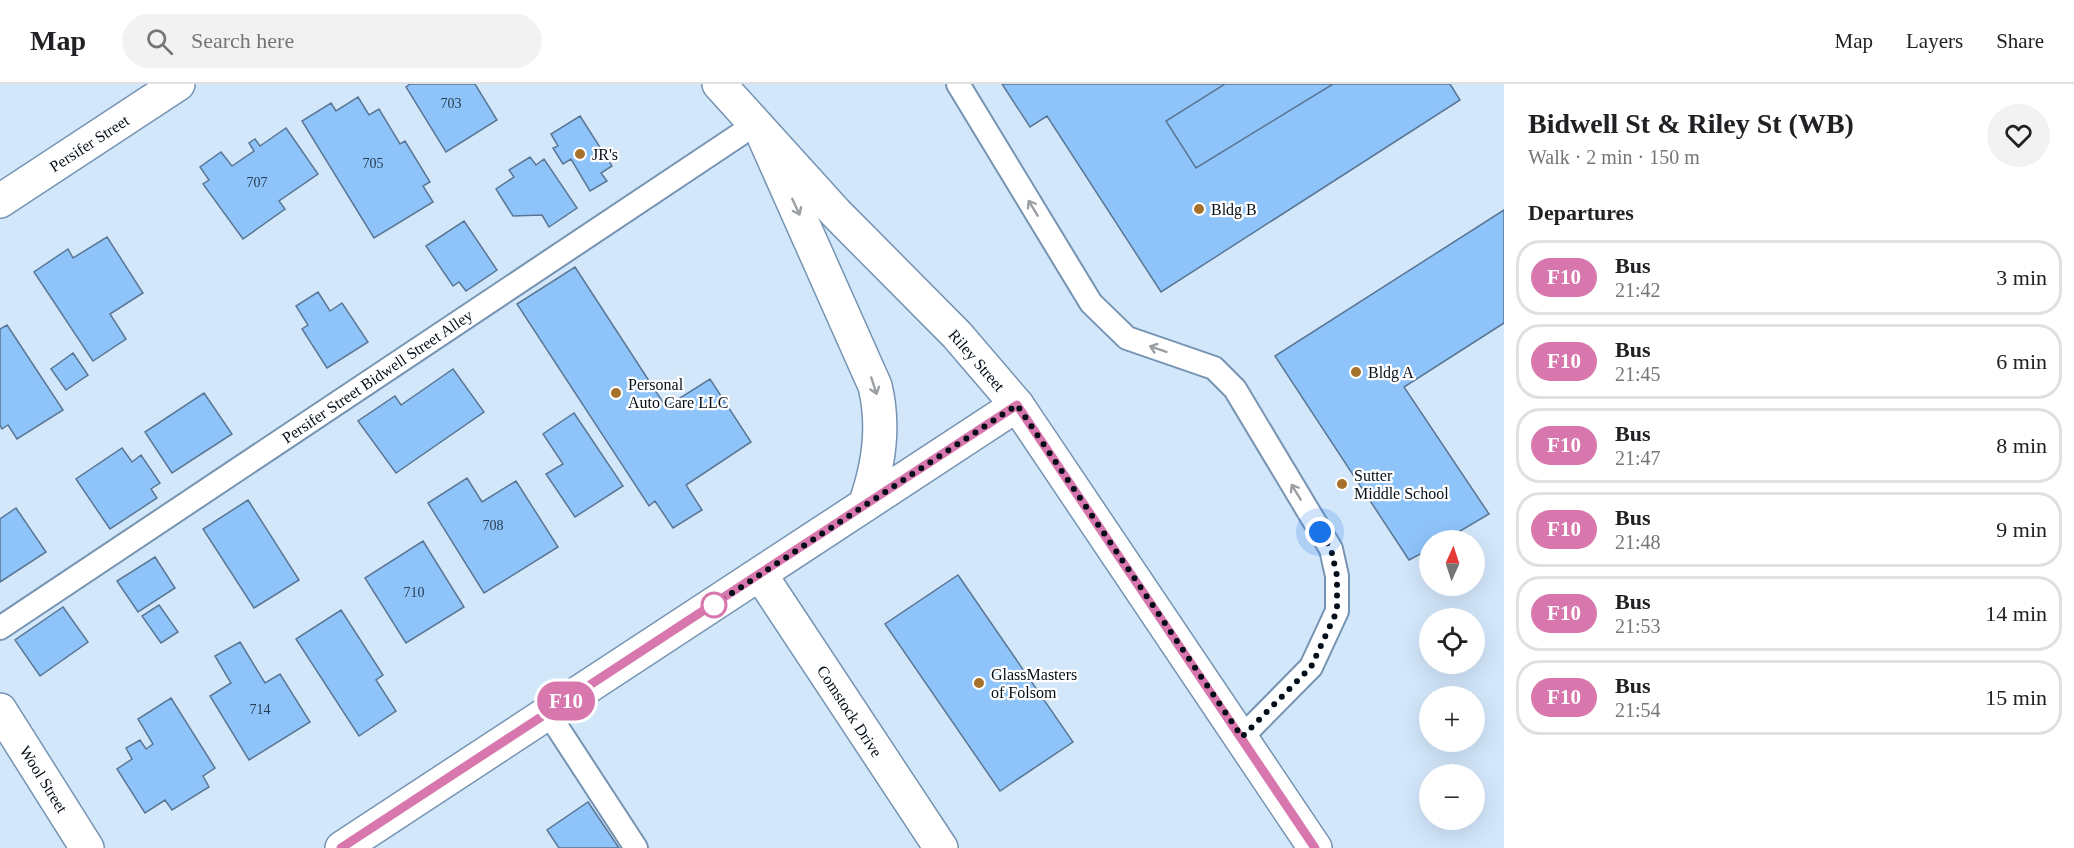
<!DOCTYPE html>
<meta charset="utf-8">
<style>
:root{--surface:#fff;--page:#f2f2f2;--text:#202124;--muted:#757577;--line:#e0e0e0}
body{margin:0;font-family:"Times New Roman",serif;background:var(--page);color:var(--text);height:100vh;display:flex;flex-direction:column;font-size:22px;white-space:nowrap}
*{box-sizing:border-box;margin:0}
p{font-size:20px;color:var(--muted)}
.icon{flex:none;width:33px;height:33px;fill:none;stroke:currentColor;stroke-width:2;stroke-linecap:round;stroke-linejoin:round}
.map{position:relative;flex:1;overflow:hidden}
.details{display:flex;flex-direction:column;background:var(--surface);width:570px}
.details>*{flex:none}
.badge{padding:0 12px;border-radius:20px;font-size:21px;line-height:39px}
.needle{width:39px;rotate:3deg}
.fabs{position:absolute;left:1419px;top:446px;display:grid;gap:12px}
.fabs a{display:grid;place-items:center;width:66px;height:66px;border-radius:50%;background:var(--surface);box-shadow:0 6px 24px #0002;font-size:30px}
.you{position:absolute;width:30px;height:30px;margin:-15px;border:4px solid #fff;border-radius:50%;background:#1a73e8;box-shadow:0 0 0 9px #1a73e833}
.map>.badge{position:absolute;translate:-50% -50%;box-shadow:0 0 0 3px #fff}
h2{padding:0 24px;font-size:22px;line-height:54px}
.round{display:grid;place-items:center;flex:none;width:63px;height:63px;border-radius:32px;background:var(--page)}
.head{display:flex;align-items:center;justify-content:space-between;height:102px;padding:0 24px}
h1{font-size:28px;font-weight:800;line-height:45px}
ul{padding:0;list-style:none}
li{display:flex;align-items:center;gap:18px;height:75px;margin:0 12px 9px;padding:0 12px;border:3px solid var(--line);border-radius:24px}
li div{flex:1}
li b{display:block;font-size:22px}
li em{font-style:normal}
li .badge{min-width:66px;font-weight:700;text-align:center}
header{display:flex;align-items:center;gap:36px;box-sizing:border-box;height:84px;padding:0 30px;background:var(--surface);border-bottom:2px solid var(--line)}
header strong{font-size:28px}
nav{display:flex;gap:33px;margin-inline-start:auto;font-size:21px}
.search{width:420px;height:54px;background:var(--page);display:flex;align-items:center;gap:15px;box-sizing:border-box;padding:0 21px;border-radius:33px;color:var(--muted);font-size:22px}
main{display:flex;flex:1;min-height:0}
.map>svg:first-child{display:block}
.building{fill:#8fc4fa;stroke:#597694;stroke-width:1.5}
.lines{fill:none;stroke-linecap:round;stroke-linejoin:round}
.service-casing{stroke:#7593b3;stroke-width:26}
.minor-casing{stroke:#7593b3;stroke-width:36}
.tertiary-casing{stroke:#7593b3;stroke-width:36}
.primary-casing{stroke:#7593b3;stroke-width:36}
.service{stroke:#fff;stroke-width:22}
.minor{stroke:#fff;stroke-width:33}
.tertiary{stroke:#fff;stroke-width:33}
.primary{stroke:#fff;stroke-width:33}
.oneway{stroke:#9b9fa3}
.line-casing{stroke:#fff;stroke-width:14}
.line{stroke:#d877ad;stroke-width:9}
.walk{stroke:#040e19;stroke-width:6;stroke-dasharray:0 10.8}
.poi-dot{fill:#a6712b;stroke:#fff;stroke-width:2}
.stop-dot{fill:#fff;stroke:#d877ad;stroke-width:3}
.labels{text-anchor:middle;stroke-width:4.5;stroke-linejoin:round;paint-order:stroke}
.number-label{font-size:14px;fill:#273c51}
.street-label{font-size:16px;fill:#040e19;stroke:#fff}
.poi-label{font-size:16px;fill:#040e19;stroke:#fff;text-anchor:start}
</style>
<header>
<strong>Map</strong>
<div class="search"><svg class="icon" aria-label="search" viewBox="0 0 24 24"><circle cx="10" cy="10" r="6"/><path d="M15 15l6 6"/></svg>Search here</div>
<nav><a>Map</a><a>Layers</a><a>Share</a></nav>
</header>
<main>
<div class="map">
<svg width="1504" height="764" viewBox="0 0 1504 764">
<rect width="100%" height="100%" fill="#d3e7fb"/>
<path class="building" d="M 410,0 L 475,0 L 497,36 L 446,68 L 406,3 Z
M 1002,0 L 1225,0 L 1166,37 L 1196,84 L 1333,0 L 1450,0 L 1460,16 L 1161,208 L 1047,32 L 1030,43 Z
M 1002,0 L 1450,0 L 1460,16 L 1161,208 L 1047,32 L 1030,43 Z
M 358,13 L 369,31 L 379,25 L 400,60 L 405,57 L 430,98 L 423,102 L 433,118 L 374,154 L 302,37 L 331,19 L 336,27 Z
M 580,32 L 612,82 L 601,89 L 607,97 L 590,107 L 571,75 L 563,80 L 553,64 L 558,62 L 551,50 Z
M 286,44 L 318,90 L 279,117 L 285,125 L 243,155 L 203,100 L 209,96 L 200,83 L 221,68 L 232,82 L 254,67 L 249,59 L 255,55 L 260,62 Z
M 530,73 L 536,81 L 544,75 L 577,124 L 549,143 L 542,131 L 513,132 L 496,105 L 514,93 L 509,86 Z
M 1504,126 L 1504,239 L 1404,303 L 1489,430 L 1445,456 L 1430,456 L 1430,465 L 1409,476 L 1275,272 Z
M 464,137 L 497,186 L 466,207 L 459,198 L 453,202 L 426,162 Z
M 107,153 L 143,209 L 110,230 L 126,255 L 93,277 L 34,188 L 68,165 L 73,174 Z
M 575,183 L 666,323 L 710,295 L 751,358 L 686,401 L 702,426 L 673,444 L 655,417 L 649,422 L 517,220 Z
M 318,208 L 330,227 L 342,219 L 368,258 L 327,284 L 302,245 L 308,241 L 296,222 Z
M 7,241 L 63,326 L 17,355 L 8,341 L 2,345 L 0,341 L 0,245 Z
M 73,269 L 88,291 L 66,306 L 51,285 Z
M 453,285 L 484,328 L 396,389 L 358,337 L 395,312 L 401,321 Z
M 204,309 L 232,350 L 172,389 L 145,348 Z
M 574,329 L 623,402 L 575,433 L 546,390 L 563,380 L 543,350 Z
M 122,364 L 132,378 L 141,371 L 160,399 L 151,405 L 157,414 L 110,445 L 76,395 Z
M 467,394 L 482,418 L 516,397 L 558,463 L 484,509 L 428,419 Z
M 248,416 L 299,496 L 254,524 L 203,445 Z
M 16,424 L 46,468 L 0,498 L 0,435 Z
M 423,457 L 464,523 L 406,559 L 365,494 Z
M 155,473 L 175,504 L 138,528 L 117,497 Z
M 958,491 L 1073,658 L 1000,707 L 885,540 Z
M 159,521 L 178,548 L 161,559 L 142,532 Z
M 63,523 L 88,558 L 40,592 L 15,556 Z
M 341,526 L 383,591 L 376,596 L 396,627 L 359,652 L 296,555 Z
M 240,558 L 265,599 L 280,590 L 310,638 L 249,676 L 210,612 L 231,599 L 215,572 Z
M 171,614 L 215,684 L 203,692 L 209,703 L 172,726 L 165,716 L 145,729 L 117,685 L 132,675 L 126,664 L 140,656 L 146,665 L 153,660 L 138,635 Z
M 588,718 L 619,764 L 559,764 L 547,746 Z"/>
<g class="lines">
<defs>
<path id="service" d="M 958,0 L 1091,219 L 1127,254 L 1214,284 L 1235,305 L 1331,465 L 1337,492 L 1337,527 L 1311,583 L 1242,653
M 0,544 L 754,41
M 548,629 L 636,764"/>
<path id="minor" d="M 0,117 L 178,0
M 760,490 L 941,764
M 0,626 L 87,764"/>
<path id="tertiary" d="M 765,55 L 875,302 C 885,343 879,382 865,421
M 342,764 L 1017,321"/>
<path id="primary" d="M 719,0 L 836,129 L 957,251 L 1017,321 L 1315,764"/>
</defs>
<use href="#service" class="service-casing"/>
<use href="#minor" class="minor-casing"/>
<use href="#tertiary" class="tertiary-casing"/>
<use href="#primary" class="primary-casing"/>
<use href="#service" class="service"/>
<use href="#minor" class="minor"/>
<use href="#tertiary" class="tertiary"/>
<use href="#primary" class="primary"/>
</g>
<defs><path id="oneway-shaft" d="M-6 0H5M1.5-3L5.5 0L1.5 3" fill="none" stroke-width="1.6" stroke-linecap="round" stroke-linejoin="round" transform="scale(1.5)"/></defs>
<g class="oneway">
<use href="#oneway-shaft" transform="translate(796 123) rotate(65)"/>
<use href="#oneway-shaft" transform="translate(1033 124) rotate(-121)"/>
<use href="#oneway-shaft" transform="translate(1158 265) rotate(-161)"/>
<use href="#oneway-shaft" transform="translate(874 302) rotate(72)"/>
<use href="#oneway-shaft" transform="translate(1296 408) rotate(-121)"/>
</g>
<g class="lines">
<defs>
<path id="line" d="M 341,764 L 1017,321 L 1315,764"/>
</defs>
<use href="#line" class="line-casing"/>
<use href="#line" class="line"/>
<path class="walk" d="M 714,521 L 1017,321 L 1242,653 L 1311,583 L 1337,527 L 1337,492 L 1331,465 L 1320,448"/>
</g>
<g class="poi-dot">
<circle cx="580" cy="70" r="6"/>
<circle cx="1199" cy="125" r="6"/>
<circle cx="1356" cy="288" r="6"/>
<circle cx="616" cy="309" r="6"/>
<circle cx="1342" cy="400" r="6"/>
<circle cx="979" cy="599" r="6"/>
</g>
<circle class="stop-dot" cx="714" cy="521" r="12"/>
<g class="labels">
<g class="number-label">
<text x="451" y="24">703</text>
<text x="373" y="84">705</text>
<text x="257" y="103">707</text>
<text x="493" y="446">708</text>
<text x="414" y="513">710</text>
<text x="260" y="630">714</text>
</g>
<g class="street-label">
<text transform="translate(89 59) rotate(-33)" y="6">Persifer Street</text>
<text transform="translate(977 276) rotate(49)" y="6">Riley Street</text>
<text transform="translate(377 292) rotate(-34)" y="6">Persifer Street Bidwell Street Alley</text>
<text transform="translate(850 627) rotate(57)" y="6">Comstock Drive</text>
<text transform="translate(44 695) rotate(58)" y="6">Wool Street</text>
</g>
<g class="poi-label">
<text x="592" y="76">JR's</text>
<text x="1211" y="131">Bldg B</text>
<text x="1368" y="294">Bldg A</text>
<text x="628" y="306">Personal<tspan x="628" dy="18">Auto Care LLC</tspan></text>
<text x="1354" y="397">Sutter<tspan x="1354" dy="18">Middle School</tspan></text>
<text x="991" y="596">GlassMasters<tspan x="991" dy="18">of Folsom</tspan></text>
</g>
</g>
</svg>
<div class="fabs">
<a><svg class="needle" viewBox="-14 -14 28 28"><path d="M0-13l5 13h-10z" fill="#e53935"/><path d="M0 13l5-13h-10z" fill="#757577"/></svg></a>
<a><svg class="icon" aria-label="locate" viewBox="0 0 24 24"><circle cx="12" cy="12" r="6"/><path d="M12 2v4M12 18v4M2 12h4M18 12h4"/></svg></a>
<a>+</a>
<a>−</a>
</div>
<div class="you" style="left:1320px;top:448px"></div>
<b class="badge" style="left:566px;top:617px;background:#d877ad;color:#fff">F10</b>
</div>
<section class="details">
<div class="head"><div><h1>Bidwell St &amp; Riley St (WB)</h1><p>Walk · 2 min · 150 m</p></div><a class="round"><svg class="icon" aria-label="heart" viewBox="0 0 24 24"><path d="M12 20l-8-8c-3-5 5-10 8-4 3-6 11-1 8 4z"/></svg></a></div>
<h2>Departures</h2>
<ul>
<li><span class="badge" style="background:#d877ad;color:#fff">F10</span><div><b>Bus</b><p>21:42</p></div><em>3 min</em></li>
<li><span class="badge" style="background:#d877ad;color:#fff">F10</span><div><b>Bus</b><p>21:45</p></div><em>6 min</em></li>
<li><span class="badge" style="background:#d877ad;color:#fff">F10</span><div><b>Bus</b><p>21:47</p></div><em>8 min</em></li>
<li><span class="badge" style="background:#d877ad;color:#fff">F10</span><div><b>Bus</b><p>21:48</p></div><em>9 min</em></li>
<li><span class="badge" style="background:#d877ad;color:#fff">F10</span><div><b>Bus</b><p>21:53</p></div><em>14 min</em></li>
<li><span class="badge" style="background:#d877ad;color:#fff">F10</span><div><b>Bus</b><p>21:54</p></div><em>15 min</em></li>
</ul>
</section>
</main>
